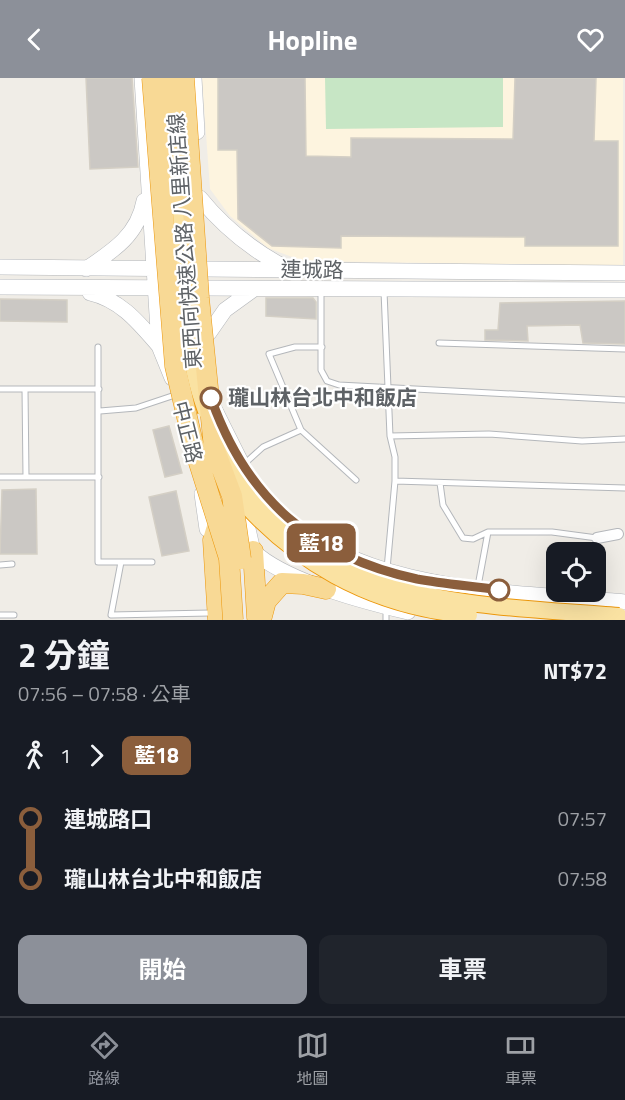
<!DOCTYPE html>
<html lang="zh-TW">
<meta charset="utf-8">
<style>
:root{--surface:#171b24;--page:#20242c;--text:#f1f3f6;--muted:#9ea1a6;--line:#363941;--accent:#8c9099}
body{margin:0;font-family:"Titillium Web","Noto Sans TC",sans-serif;background:var(--page);color:var(--text);height:100vh;display:flex;flex-direction:column;font-size:22px;white-space:nowrap}
*{box-sizing:border-box;margin:0}
p{font-size:20px;color:var(--muted)}
.icon{flex:none;width:33px;height:33px;fill:none;stroke:currentColor;stroke-width:2;stroke-linecap:round;stroke-linejoin:round}
.map{position:relative;height:542px;overflow:hidden}
.details{display:flex;flex-direction:column;background:var(--surface);flex:1}
.details>*{flex:none}
.badge{padding:0 12px;border-radius:9px;font-size:21px;line-height:39px}
.tools{position:absolute;left:546px;top:464px;display:grid;gap:12px}
.tools a{display:grid;place-items:center;width:60px;height:60px;border-radius:12px;background:var(--surface);box-shadow:0 6px 24px #0002;font-size:30px}
.map>.badge{position:absolute;translate:-50% -50%;box-shadow:0 0 0 3px #fff}
.legs{display:flex;align-items:center;gap:9px;height:66px;padding:0 18px;font-size:20px}
.legs p{margin-inline-start:auto}
.overview{display:flex;align-items:center;justify-content:space-between;height:102px;padding:0 18px}
h1{font-size:33px;font-weight:700;line-height:45px}
.cta{display:flex;gap:12px;margin-top:auto;padding:12px 18px}
.cta a{flex:1;height:69px;border-radius:12px;background:var(--accent);color:#fff;font-size:24px;font-weight:700;line-height:69px;text-align:center}
.cta a+a{background:var(--page);color:var(--text)}
ul{padding:0 18px;list-style:none}
li{display:flex;align-items:center;gap:21px;height:60px;font-size:22px}
li i{display:grid;place-items:center;width:9px;height:100%;margin:0 8px;background:currentColor}
li i::after{content:'';width:15px;height:15px;margin:-8px;border:4px solid;border-radius:50%;background:var(--surface)}
li p{margin-inline-start:auto}
li:first-child i{background:linear-gradient(#0000 50%,currentColor 0)}
li:last-child i{background:linear-gradient(currentColor 50%,#0000 0)}
header{display:flex;justify-content:space-between;align-items:center;height:78px;padding:0 18px;background:var(--accent);color:#fff;font-size:27px;font-weight:700}
.dock{display:flex;justify-content:space-around;align-items:center;height:84px;border-top:2px solid var(--line);background:var(--surface);font-size:16px;color:var(--muted)}
.dock a{display:grid;justify-items:center;gap:3px}
.dock .on{color:var(--accent)}
.map>svg:first-child{display:block}
.commercial{fill:#fdf4df}
.green{fill:#c7e6c5}
.building{fill:#cbc8c4;stroke:#d4cfc5;stroke-width:1.5}
.lines{fill:none;stroke-linecap:round;stroke-linejoin:round}
.service-casing{stroke:#b4b7bb;stroke-width:7}
.minor-casing{stroke:#b4b7bb;stroke-width:12}
.secondary-casing{stroke:#b3b6ba;stroke-width:16}
.motorway-casing{stroke:#ec970b;stroke-width:21}
.service{stroke:#fff;stroke-width:5}
.minor{stroke:#fff;stroke-width:10}
.secondary{stroke:#fff;stroke-width:15}
.motorway{stroke:#f8d995;stroke-width:20}
.trunk-bridge-casing{stroke:#ec970b;stroke-width:18;stroke-linecap:butt}
.motorway-bridge-casing{stroke:#ec970b;stroke-width:21;stroke-linecap:butt}
.trunk-bridge{stroke:#fae2a2;stroke-width:16}
.motorway-bridge{stroke:#f8d995;stroke-width:20}
.line-1-casing{stroke:#fff;stroke-width:14}
.line-1{stroke:#8b5e3c;stroke-width:9}
.stop-1-dot{fill:#fff;stroke:#8b5e3c;stroke-width:3}
.labels{text-anchor:middle;stroke-width:4.5;stroke-linejoin:round;paint-order:stroke}
.street-label{font-size:21px;fill:#5e6266;stroke:#fff}
.stop-label{font-size:21px;font-weight:bold;fill:#5e6266;stroke:#fff;text-anchor:start}
</style>
<header><svg class="icon" aria-label="back" viewBox="0 0 24 24"><path d="M15 5l-7 7 7 7"/></svg>Hopline<svg class="icon" aria-label="heart" viewBox="0 0 24 24"><path d="M12 20l-8-8c-3-5 5-10 8-4 3-6 11-1 8 4z"/></svg></header>
<div class="map">
<svg width="625" height="542" viewBox="0 0 625 542">
<rect width="100%" height="100%" fill="#f0ede7"/>
<path class="commercial" d="M 202,0 L 623,0 L 623,188 L 303,183 L 268,170 L 230,138 L 210,111 Z"/>
<path class="green" d="M 325,0 L 503,0 L 503,49 L 326,51 Z"/>
<path class="building" d="M 86,0 L 132,0 L 138,89 L 90,91 Z
M 218,0 L 305,0 L 306,78 L 351,79 L 351,60 L 513,61 L 515,0 L 596,0 L 594,63 L 618,63 L 618,168 L 525,168 L 525,159 L 341,158 L 341,170 L 272,168 L 238,141 L 237,72 L 218,72 Z
M 266,220 L 313,220 L 316,224 L 316,241 L 266,238 Z
M 0,221 L 67,222 L 67,244 L 0,243 Z
M 625,223 L 625,266 L 583,265 L 580,247 L 527,248 L 528,263 L 485,262 L 485,252 L 498,252 L 500,225 Z
M 169,348 L 182,395 L 165,399 L 153,352 Z
M 36,411 L 37,476 L 0,476 L 2,412 Z
M 176,413 L 189,473 L 162,478 L 149,419 Z"/>
<g class="lines">
<defs>
<path id="service" d="M 321,212 L 321,292 L 327,303 L 339,307 L 625,322
M 384,213 L 390,358 L 395,379 L 395,403 L 387,491
M 439,265 L 625,271
M 98,269 L 98,484 L 152,484
M 322,269 L 295,269 L 269,276 L 301,352 L 356,402
M 0,311 L 99,311
M 25,311 L 26,399 L 99,399
M 100,333 L 136,330 L 178,316
M 390,358 L 489,356 L 582,363 L 625,361
M 243,387 L 263,369 L 301,352
M 0,399 L 26,399
M 395,403 L 625,410
M 440,405 L 443,427 L 463,460 L 473,461 L 488,454 L 552,454 L 597,460
M 121,484 L 111,537 L 210,535
M 0,487 L 12,486
M 478,508 L 488,454
M 0,537 L 14,537
M 386,542 L 386,530"/>
<path id="minor" d="M 597,460 L 618,456"/>
<path id="secondary" d="M 142,0 L 159,268 L 172,300
M 194,0 L 197,54
M 200,120 C 225,151 252,172 286,190
M 0,189 L 625,195
M 86,191 C 113,173 138,157 144,123
M 0,209 L 625,212
M 90,215 C 121,222 139,245 159,268
M 209,255 L 225,232 L 254,211
M 215,332 L 246,394
M 202,416 L 207,451
M 241,420 L 253,473
M 268,422 C 349,515 511,514 625,524
M 249,469 C 279,502 365,524 408,534"/>
<path id="motorway" d="M 253,473 L 257,539
M 218,542 L 213,462 L 216,452 L 226,442
M 261,542 L 266,523 L 282,505 L 303,506 L 326,511"/>
</defs>
<use href="#service" class="service-casing"/>
<use href="#minor" class="minor-casing"/>
<use href="#secondary" class="secondary-casing"/>
<use href="#motorway" class="motorway-casing"/>
<use href="#service" class="service"/>
<use href="#minor" class="minor"/>
<use href="#secondary" class="secondary"/>
<use href="#motorway" class="motorway"/>
<defs>
<path id="trunk-bridge" d="M 180,110 C 184,184 180,263 206,333
M 216,360 C 222,374 233,386 241,399 C 329,531 478,526 619,538
M 228,406 C 289,483 372,529 469,537"/>
<path id="motorway-bridge" d="M 152,0 L 175,288 L 194,369 L 229,480 L 233,542
M 168,0 L 175,123
M 184,0 L 199,220 L 214,370 L 232,418 L 241,481"/>
</defs>
<use href="#trunk-bridge" class="trunk-bridge-casing"/>
<use href="#motorway-bridge" class="motorway-bridge-casing"/>
<use href="#trunk-bridge" class="trunk-bridge"/>
<use href="#motorway-bridge" class="motorway-bridge"/>
</g>
<g class="lines">
<defs>
<path id="line-1" d="M 211,320 C 246,420 313,479 417,501 C 444,506 472,508 499,512"/>
</defs>
<use href="#line-1" class="line-1-casing"/>
<use href="#line-1" class="line-1"/>
</g>
<g class="stop-1-dot">
<circle cx="211" cy="320" r="10"/>
<circle cx="499" cy="512" r="10"/>
</g>
<g class="labels">
<g class="street-label">
<text transform="translate(185 163) rotate(-94)" y="7">東西向快速公路 八里新店線</text>
<text transform="translate(312 192) rotate(1)" y="7">連城路</text>
<text transform="translate(187 354) rotate(76)" y="7">中正路</text>
</g>
<g class="stop-label">
<text x="228" y="327">瓏山林台北中和飯店</text>
</g>
</g>
</svg>
<div class="tools">
<a><svg class="icon" aria-label="locate" viewBox="0 0 24 24"><circle cx="12" cy="12" r="6"/><path d="M12 2v4M12 18v4M2 12h4M18 12h4"/></svg></a>
</div>
<b class="badge" style="left:321px;top:465px;background:#8b5e3c;color:#fff">藍18</b>
</div>
<section class="details">
<div class="overview"><div><h1>2 分鐘</h1><p>07:56 – 07:58 · 公車</p></div><b>NT$72</b></div>
<div class="legs"><svg class="icon" aria-label="walk" viewBox="0 0 24 24"><circle cx="13" cy="4" r="2"/><path d="M13 8l-2 6 4 7M11 14l-3 7M7 12l3-4h3l4 4"/></svg>1<svg class="icon" aria-label="forward" viewBox="0 0 24 24"><path d="M9 5l7 7-7 7"/></svg><b class="badge" style="background:#8b5e3c;color:#fff">藍18</b></div>
<ul>
<li><i style="color:#8b5e3c"></i><b>連城路口</b><p>07:57</p></li>
<li><i style="color:#8b5e3c"></i><b>瓏山林台北中和飯店</b><p>07:58</p></li>
</ul>
<div class="cta"><a>開始</a><a>車票</a></div>
</section>
<nav class="dock">
<a class="on"><svg class="icon" aria-label="directions" viewBox="0 0 24 24"><path d="M12 3l9 9-9 9-9-9zM9 14v-3h6M13 9l2 2-2 2"/></svg>路線</a>
<a><svg class="icon" aria-label="map" viewBox="0 0 24 24"><path d="M3 6l6-2 6 2 6-2v14l-6 2-6-2-6 2zM9 4v14M15 6v14"/></svg>地圖</a>
<a><svg class="icon" aria-label="tickets" viewBox="0 0 24 24"><path d="M3 7h18v10H3zM15 7v10"/></svg>車票</a>
</nav>
